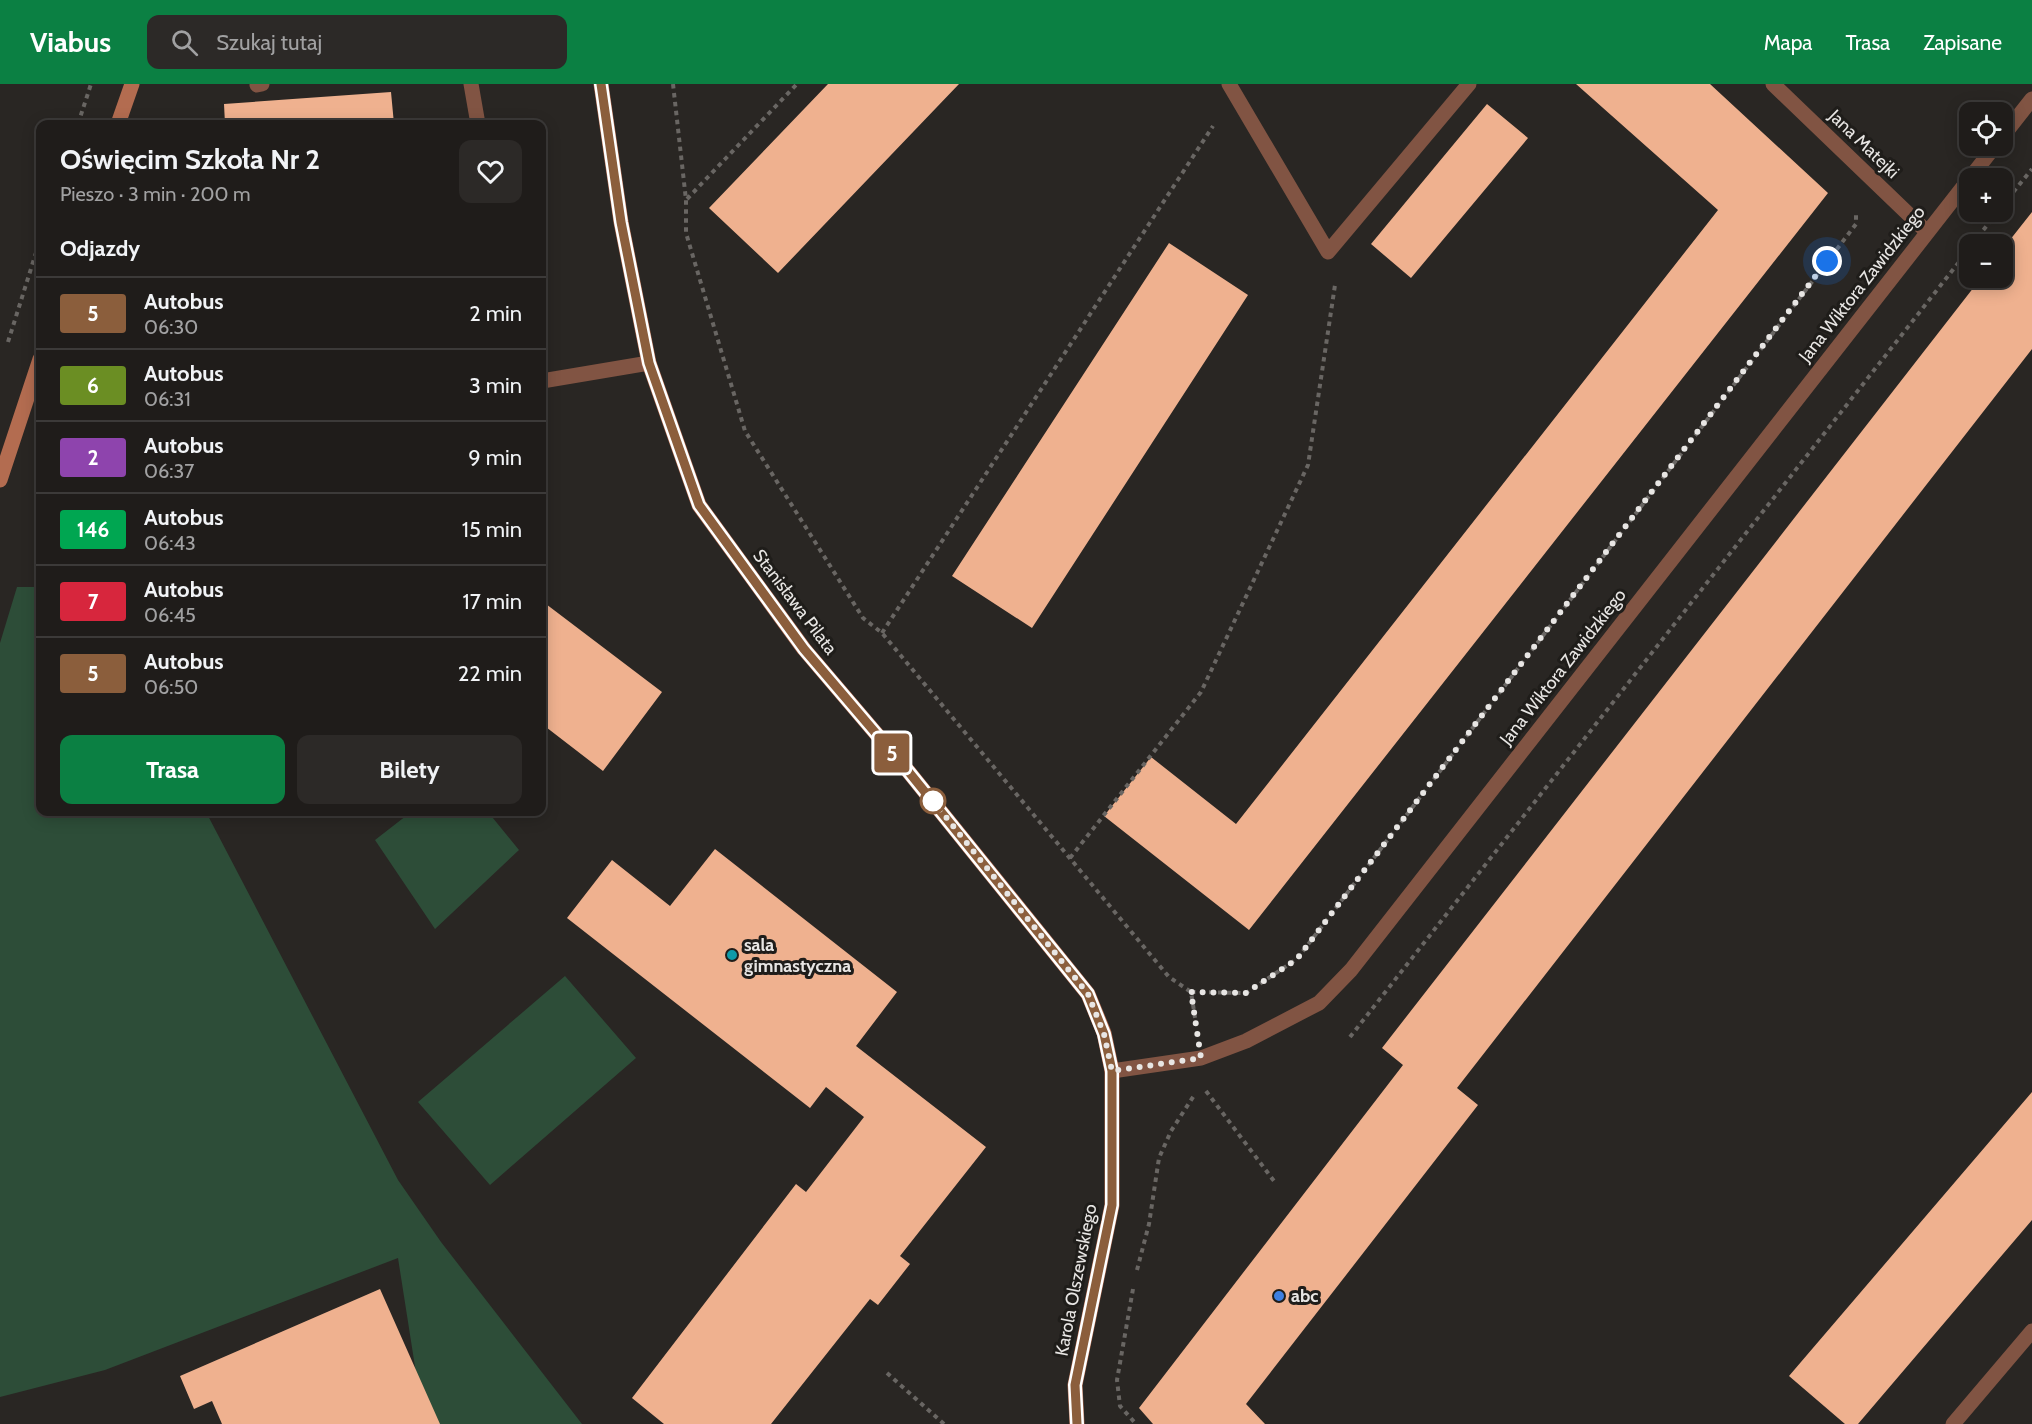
<!DOCTYPE html>
<html lang="pl">
<meta charset="utf-8">
<style>
:root{--surface:#1f1c1a;--page:#2c2927;--text:#f1f3f6;--muted:#a1a1a2;--line:#3c3a39;--accent:#0b8043}
body{margin:0;font-family:Cabin,sans-serif;background:var(--page);color:var(--text);height:100vh;display:flex;flex-direction:column;font-size:22px;white-space:nowrap}
*{box-sizing:border-box;margin:0}
p{font-size:20px;color:var(--muted)}
.icon{flex:none;width:33px;height:33px;fill:none;stroke:currentColor;stroke-width:2;stroke-linecap:round;stroke-linejoin:round}
.map{position:relative;flex:1;overflow:hidden}
.sheet{position:absolute;left:36px;top:36px;width:510px;height:696px;display:flex;flex-direction:column;background:var(--surface);border-radius:12px;box-shadow:0 3px 15px #0003,0 0 0 2px var(--line)}
.sheet>*{flex:none}
.badge{padding:0 12px;border-radius:4px;font-size:21px;line-height:39px}
.buttons{position:absolute;left:1959px;top:18px;display:grid;gap:12px}
.buttons a{display:grid;place-items:center;width:54px;height:54px;border-radius:12px;background:var(--surface);box-shadow:0 3px 15px #0003,0 0 0 2px var(--line);font-size:30px}
.you{position:absolute;width:30px;height:30px;margin:-15px;border:4px solid #fff;border-radius:50%;background:#1a73e8;box-shadow:0 0 0 9px #1a73e833}
.map>.badge{position:absolute;translate:-50% -50%;box-shadow:0 0 0 3px #fff}
h2{padding:0 24px;font-size:22px;line-height:54px}
.round{display:grid;place-items:center;flex:none;width:63px;height:63px;border-radius:12px;background:var(--page)}
.head{display:flex;align-items:center;justify-content:space-between;height:102px;padding:0 24px}
h1{font-size:28px;font-weight:800;line-height:45px}
.button{display:flex;gap:12px;margin-top:auto;padding:12px 24px}
.button a{flex:1;height:69px;border-radius:12px;background:var(--accent);color:#fff;font-size:24px;font-weight:800;line-height:69px;text-align:center}
.button a+a{background:var(--page);color:var(--text)}
ul{padding:0;list-style:none}
li{display:flex;align-items:center;gap:18px;height:72px;padding:0 24px;border-top:2px solid var(--line)}
li div{flex:1}
li b{display:block;font-size:22px}
li em{font-style:normal}
li .badge{min-width:66px;font-weight:700;text-align:center}
header{display:flex;align-items:center;gap:36px;box-sizing:border-box;height:84px;padding:0 30px;background:var(--accent);color:#fff}
header strong{font-size:28px}
nav{display:flex;gap:33px;margin-inline-start:auto;font-size:21px}
.search{width:420px;height:54px;background:var(--page);display:flex;align-items:center;gap:15px;box-sizing:border-box;padding:0 21px;border-radius:12px;color:var(--muted);font-size:22px}
.map>svg:first-child{display:block}
.green{fill:#2d4d38}
.building{fill:#efb18f}
.lines{fill:none;stroke-linecap:round;stroke-linejoin:round}
.path{stroke:#696663;stroke-width:4;stroke-dasharray:4.5 4.5;stroke-linecap:butt}
.lane{stroke:#815443;stroke-width:15}
.street{stroke:#815443;stroke-width:15}
.secondary{stroke:#b36c50;stroke-width:15}
.line-casing{stroke:#fff;stroke-width:14}
.line{stroke:#8b5e3c;stroke-width:9}
.walk{stroke:#e8e6e4;stroke-width:6;stroke-dasharray:0 10.8}
.stop-dot{fill:#fff;stroke:#8b5e3c;stroke-width:3}
.culture-dot{fill:#0f9aa8;stroke:#1f1d1a;stroke-width:2}
.shop-dot{fill:#3f7fe0;stroke:#1f1d1a;stroke-width:2}
.labels{text-anchor:middle;stroke-width:6;stroke-linejoin:round;paint-order:stroke}
.street-label{font-size:18px;fill:#e8e6e4;stroke:#1f1d1a}
.poi-label{font-size:18px;font-weight:bold;fill:#e8e6e4;stroke:#1f1d1a;text-anchor:start}
</style>
<header>
<strong>Viabus</strong>
<div class="search"><svg class="icon" aria-label="search" viewBox="0 0 24 24"><circle cx="10" cy="10" r="6"/><path d="M15 15l6 6"/></svg>Szukaj tutaj</div>
<nav><a>Mapa</a><a>Trasa</a><a>Zapisane</a></nav>
</header>
<div class="map">
<svg width="2032" height="1340" viewBox="0 0 2032 1340">
<rect width="100%" height="100%" fill="#292623"/>
<path class="green" d="M 17,503 L 40,503 L 40,728 L 206,728 L 398,1096 L 441,1158 L 582,1340 L 424,1340 L 398,1174 L 105,1286 L 0,1313 L 0,559 Z
M 411,728 L 488,728 L 519,766 L 435,845 L 375,756 Z
M 565,892 L 636,974 L 490,1101 L 418,1018 Z"/>
<path class="building" d="M 828,0 L 959,0 L 778,189 L 709,124 Z
M 1576,0 L 1710,0 L 1828,109 L 1249,846 L 1104,732 L 1151,673 L 1236,740 L 1718,126 Z
M 391,8 L 394,40 L 225,40 L 224,20 Z
M 1487,20 L 1528,54 L 1411,194 L 1371,160 Z
M 2032,128 L 2032,265 L 1457,1004 L 1478,1021 L 1246,1320 L 1265,1340 L 1153,1340 L 1139,1324 L 1403,981 L 1382,964 L 1981,194 L 2002,194 L 2002,166 Z
M 1169,159 L 1248,211 L 1032,544 L 952,492 Z
M 542,517 L 662,608 L 603,687 L 542,640 Z
M 715,765 L 897,908 L 856,962 L 986,1063 L 900,1172 L 910,1180 L 878,1221 L 870,1215 L 771,1340 L 664,1340 L 632,1314 L 796,1100 L 806,1108 L 864,1033 L 826,1003 L 810,1024 L 567,834 L 612,776 L 670,822 Z
M 2032,1008 L 2032,1136 L 1858,1340 L 1845,1340 L 1789,1292 Z
M 380,1205 L 440,1340 L 222,1340 L 212,1317 L 194,1325 L 180,1292 Z"/>
<g class="lines">
<path class="path" d="M 673,0 L 686,116 L 686,149 L 745,347 L 863,534 L 882,549 L 1169,893 L 1191,908 L 1196,940
M 78,40 L 91,0
M 687,115 L 797,0
M 2002,122 L 2032,85
M 1972,160 L 1998,128
M 8,258 L 40,156
M 882,549 L 1213,42
M 1070,774 L 1201,608 L 1308,381 L 1335,201
M 1191,908 L 1246,909 L 1297,875 L 1856,140 L 1856,128
M 1350,953 L 1970,164
M 1206,1007 L 1274,1097
M 1137,1186 L 1149,1140 L 1159,1074 L 1171,1047 L 1195,1010
M 1133,1205 L 1117,1296 L 1120,1322 L 1136,1340
M 887,1289 L 944,1340"/>
<path class="lane" d="M 471,0 L 478,40
M 1229,0 L 1328,168 L 1469,0
M 257,1 L 262,0
M 542,297 L 649,279"/>
<path class="street" d="M 1773,0 L 1927,148
M 2002,53 L 2032,15
M 1112,987 L 1201,974 L 1246,957 L 1319,919 L 1351,886 L 1995,62
M 1953,1340 L 2032,1247"/>
<path class="secondary" d="M 601,0 L 621,138 L 649,279 L 699,421 L 804,565 L 908,687 L 1088,910 L 1104,949 L 1112,987 L 1112,1121 L 1075,1301 L 1077,1340
M 118,40 L 132,0
M 0,396 L 40,275"/>
</g>
<g class="lines">
<defs>
<path id="line" d="M 601,0 L 621,138 L 649,279 L 699,421 L 804,565 L 908,687 L 1088,910 L 1104,950 L 1112,987 L 1112,1121 L 1075,1301 L 1077,1340"/>
</defs>
<use href="#line" class="line-casing"/>
<use href="#line" class="line"/>
<path class="walk" d="M 933,717 L 1088,910 L 1104,950 L 1112,987 L 1201,974 L 1191,908 L 1246,909 L 1297,875 L 1827,177"/>
</g>
<circle class="stop-dot" cx="933" cy="717" r="12"/>
<circle class="culture-dot" cx="732" cy="871" r="6"/>
<circle class="shop-dot" cx="1279" cy="1212" r="6"/>
<g class="labels">
<g class="street-label">
<text transform="translate(1864 60) rotate(44)" y="6">Jana Matejki</text>
<text transform="translate(1862 200) rotate(-52)" y="6">Jana Wiktora Zawidzkiego</text>
<text transform="translate(795 518) rotate(53)" y="6">Stanisława Pilata</text>
<text transform="translate(1563 583) rotate(-52)" y="6">Jana Wiktora Zawidzkiego</text>
<text transform="translate(1076 1196) rotate(-79)" y="6">Karola Olszewskiego</text>
</g>
<g class="poi-label">
<text x="744" y="867">sala<tspan x="744" dy="21">gimnastyczna</tspan></text>
<text x="1291" y="1218">abc</text>
</g>
</g>
</svg>
<div class="buttons">
<a><svg class="icon" aria-label="locate" viewBox="0 0 24 24"><circle cx="12" cy="12" r="6"/><path d="M12 2v4M12 18v4M2 12h4M18 12h4"/></svg></a>
<a>+</a>
<a>−</a>
</div>
<div class="you" style="left:1827px;top:177px"></div>
<b class="badge" style="left:892px;top:669px;background:#8b5e3c;color:#fff">5</b>
<section class="sheet">
<div class="head"><div><h1>Oświęcim Szkoła Nr 2</h1><p>Pieszo · 3 min · 200 m</p></div><a class="round"><svg class="icon" aria-label="heart" viewBox="0 0 24 24"><path d="M12 20l-8-8c-3-5 5-10 8-4 3-6 11-1 8 4z"/></svg></a></div>
<h2>Odjazdy</h2>
<ul>
<li><span class="badge" style="background:#8b5e3c;color:#fff">5</span><div><b>Autobus</b><p>06:30</p></div><em>2 min</em></li>
<li><span class="badge" style="background:#6b8e23;color:#fff">6</span><div><b>Autobus</b><p>06:31</p></div><em>3 min</em></li>
<li><span class="badge" style="background:#8e44ad;color:#fff">2</span><div><b>Autobus</b><p>06:37</p></div><em>9 min</em></li>
<li><span class="badge" style="background:#00a651;color:#fff">146</span><div><b>Autobus</b><p>06:43</p></div><em>15 min</em></li>
<li><span class="badge" style="background:#d7263d;color:#fff">7</span><div><b>Autobus</b><p>06:45</p></div><em>17 min</em></li>
<li><span class="badge" style="background:#8b5e3c;color:#fff">5</span><div><b>Autobus</b><p>06:50</p></div><em>22 min</em></li>
</ul>
<div class="button"><a>Trasa</a><a>Bilety</a></div>
</section>
</div>
